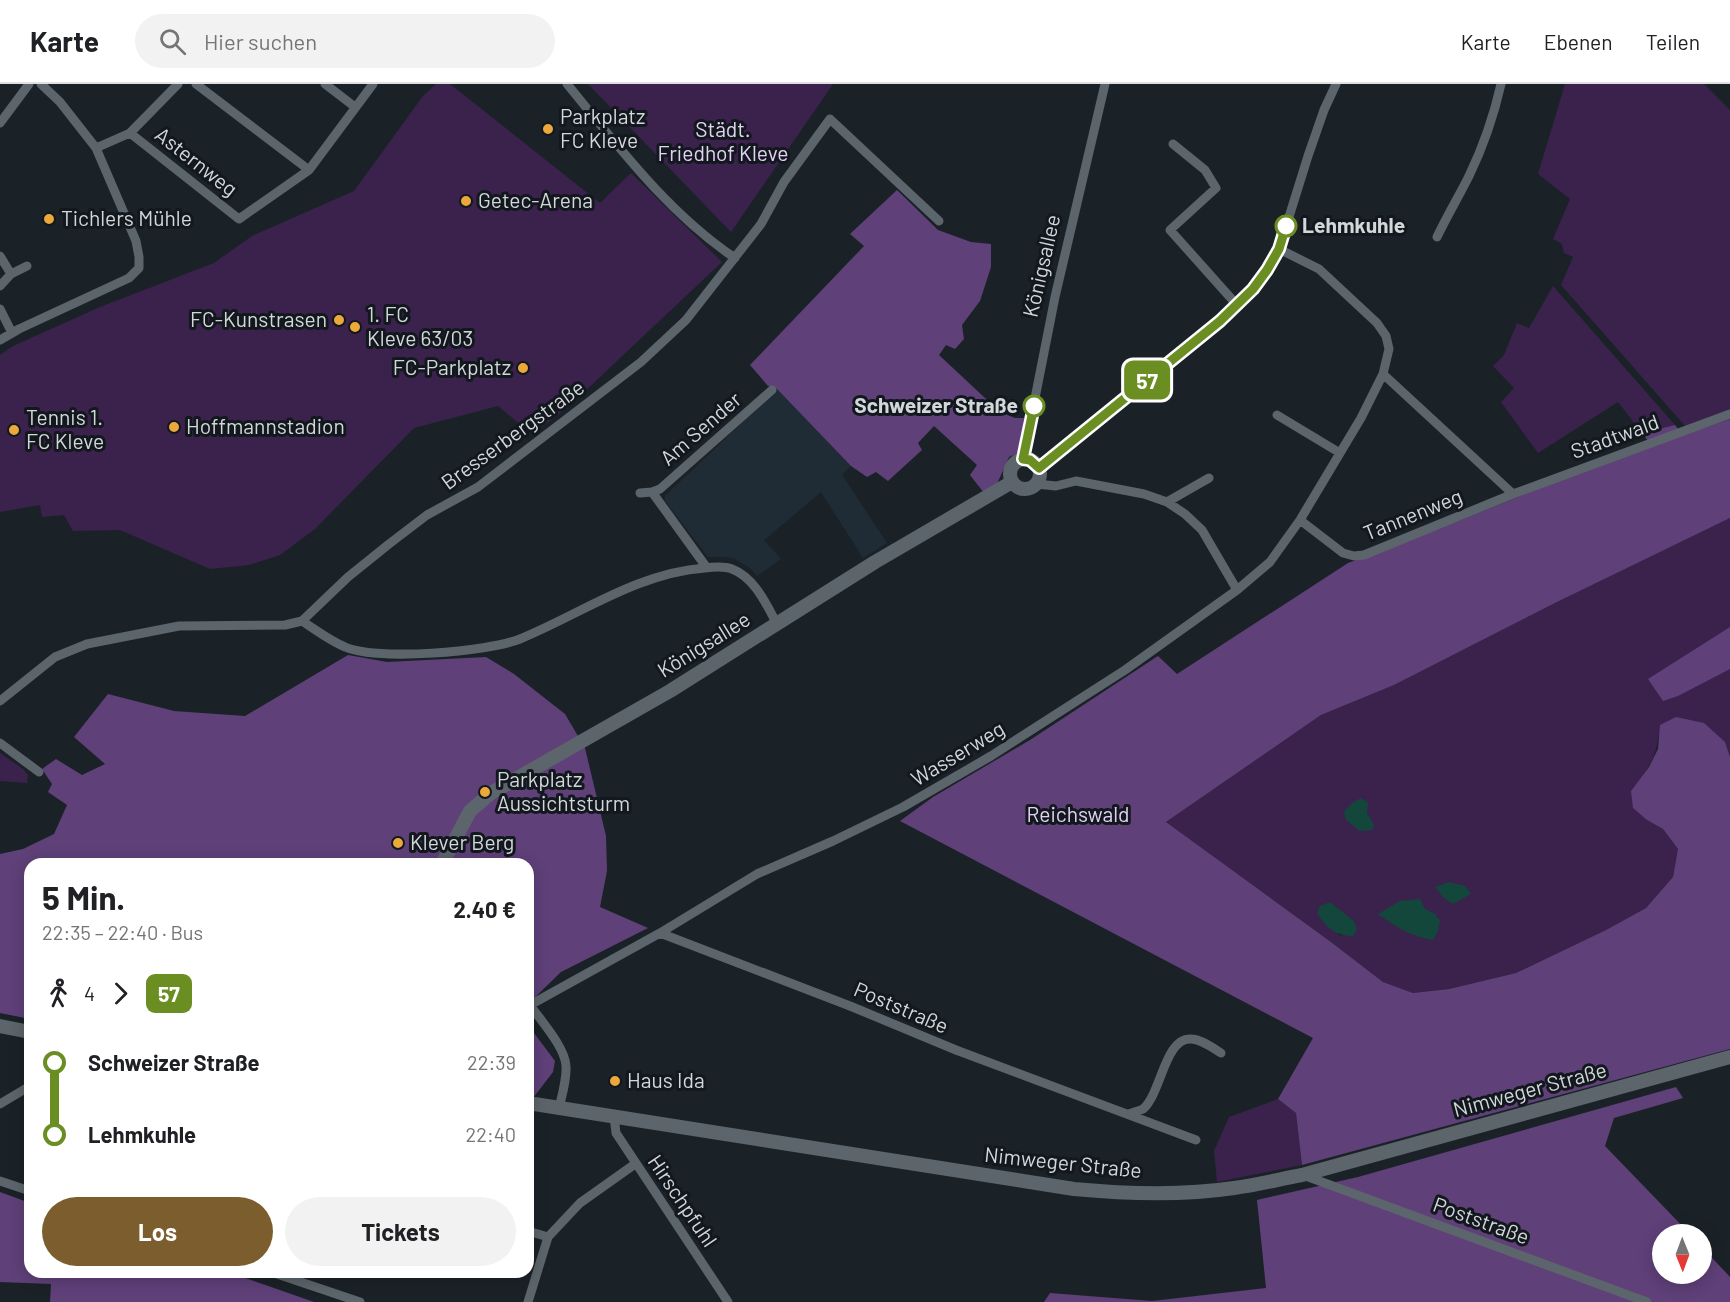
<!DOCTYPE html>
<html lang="de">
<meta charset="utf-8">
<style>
:root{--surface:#fff;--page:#f2f2f2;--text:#202124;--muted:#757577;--line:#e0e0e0;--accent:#7c5e2e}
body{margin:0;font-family:Barlow,sans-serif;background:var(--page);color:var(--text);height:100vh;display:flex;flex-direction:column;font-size:22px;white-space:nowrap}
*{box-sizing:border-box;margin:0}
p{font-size:20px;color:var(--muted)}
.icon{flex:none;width:33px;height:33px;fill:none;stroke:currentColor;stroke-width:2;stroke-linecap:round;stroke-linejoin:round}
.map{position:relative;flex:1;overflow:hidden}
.details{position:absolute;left:24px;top:774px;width:510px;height:420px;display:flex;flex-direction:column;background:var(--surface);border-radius:18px;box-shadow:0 3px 15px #0003}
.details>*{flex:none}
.badge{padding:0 12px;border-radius:9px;font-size:21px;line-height:39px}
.needle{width:39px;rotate:179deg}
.controls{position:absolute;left:1652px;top:1140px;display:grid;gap:12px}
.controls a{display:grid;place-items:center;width:60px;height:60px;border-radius:50%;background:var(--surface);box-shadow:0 3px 15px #0003;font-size:30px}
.map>.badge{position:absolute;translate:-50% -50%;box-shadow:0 0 0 3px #fff}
.legs{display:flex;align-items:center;gap:9px;height:66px;padding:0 18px;font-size:20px}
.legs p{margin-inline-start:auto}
.summary{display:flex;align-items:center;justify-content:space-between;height:102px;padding:0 18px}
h1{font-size:33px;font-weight:700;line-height:45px}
.button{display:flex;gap:12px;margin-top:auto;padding:12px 18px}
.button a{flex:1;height:69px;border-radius:36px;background:var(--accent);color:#fff;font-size:24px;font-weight:700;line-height:69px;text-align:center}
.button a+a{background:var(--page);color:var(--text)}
ul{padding:0 18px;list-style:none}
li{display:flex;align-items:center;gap:21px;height:72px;font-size:22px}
li i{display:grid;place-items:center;width:9px;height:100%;margin:0 8px;background:currentColor}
li i::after{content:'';width:15px;height:15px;margin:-8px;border:4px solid;border-radius:50%;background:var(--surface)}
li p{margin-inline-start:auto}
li:first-child i{background:linear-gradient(#0000 50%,currentColor 0)}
li:last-child i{background:linear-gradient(currentColor 50%,#0000 0)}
header{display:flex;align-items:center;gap:36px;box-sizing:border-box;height:84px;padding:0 30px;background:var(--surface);border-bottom:2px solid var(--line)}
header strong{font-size:28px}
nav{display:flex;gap:33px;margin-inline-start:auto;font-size:21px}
.search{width:420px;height:54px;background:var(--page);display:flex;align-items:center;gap:15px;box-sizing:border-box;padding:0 21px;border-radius:33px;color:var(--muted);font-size:22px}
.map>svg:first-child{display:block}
.built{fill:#1f2c35}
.green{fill:#3a224d;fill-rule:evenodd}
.forest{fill:#5f4079}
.water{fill:#13473b}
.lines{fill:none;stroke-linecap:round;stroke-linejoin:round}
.street{stroke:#5c656b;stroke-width:9}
.secondary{stroke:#5c656b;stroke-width:14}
.line-1-casing{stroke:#fff;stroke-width:14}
.line-1{stroke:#6b8e23;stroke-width:9}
.poi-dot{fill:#eca93b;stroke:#12181d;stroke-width:2}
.stop-1-dot{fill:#fff;stroke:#6b8e23;stroke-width:3}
.labels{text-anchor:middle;stroke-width:6;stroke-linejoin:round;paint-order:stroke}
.poi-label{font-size:21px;fill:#d2d7da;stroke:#12181d;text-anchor:start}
.park-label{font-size:21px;fill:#e3d1f4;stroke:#12181d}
.street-label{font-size:21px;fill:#d2d7da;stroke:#12181d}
.stop-label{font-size:21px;font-weight:bold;fill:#d2d7da;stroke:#12181d;text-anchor:start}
</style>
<header>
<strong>Karte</strong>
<div class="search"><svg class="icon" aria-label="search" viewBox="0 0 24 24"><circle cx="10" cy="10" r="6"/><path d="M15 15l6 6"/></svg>Hier suchen</div>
<nav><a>Karte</a><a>Ebenen</a><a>Teilen</a></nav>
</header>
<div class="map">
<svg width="1730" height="1218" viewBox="0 0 1730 1218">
<rect width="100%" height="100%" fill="#1b2227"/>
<path class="built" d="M 777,305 L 851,382 L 842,391 L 887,459 L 863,474 L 821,408 L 764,456 L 781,475 L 757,492 L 750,484 L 735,475 L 725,473 L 708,473 L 665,417 L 665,412 Z"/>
<path class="green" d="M 436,0 L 450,0 L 600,119 L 631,89 L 722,178 L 567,324 L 532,350 L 498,322 L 414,344 L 315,445 L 280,471 L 249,481 L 210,485 L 120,446 L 73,447 L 64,431 L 42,433 L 40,421 L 0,428 L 0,271 L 13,262 L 100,223 L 214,179 L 252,152 L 354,107 L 423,12 Z
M 588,0 L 833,0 L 731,148 Z
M 1565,0 L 1704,0 L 1730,26 L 1730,327 L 1686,343 L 1561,201 L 1573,173 L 1564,169 L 1562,160 L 1553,155 L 1570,115 L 1538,90 Z
M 1553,202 L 1675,341 L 1642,349 L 1618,318 L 1538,369 L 1501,318 L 1514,304 L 1493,282 L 1504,271 L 1517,239 L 1529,244 Z
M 1730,434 L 1730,673 L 1725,658 L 1658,653 C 1657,674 1644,690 1631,707 L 1647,736 L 1663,745 L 1678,765 L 1673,793 L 1646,824 L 1606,846 L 1516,889 L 1448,905 L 1413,909 L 1383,898 L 1331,858 L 1166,738 L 1321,631 L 1394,601 L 1555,519 ZM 1338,825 L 1354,837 L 1341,852 L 1323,838 Z
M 0,669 L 23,685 L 28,691 L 27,699 L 0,697 Z
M 1278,1015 L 1296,1029 L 1302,1081 L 1217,1098 L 1214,1067 L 1229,1033 Z"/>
<path class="forest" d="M 897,106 L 938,146 L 971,158 L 991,160 L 991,183 L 980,217 L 962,241 L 964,255 L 955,265 L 946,261 L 939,271 L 1000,328 L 1015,334 L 1024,334 L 1020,368 L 1009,373 L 997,400 L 984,409 L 970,391 L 977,381 L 934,342 L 918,359 L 922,366 L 888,397 L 876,388 L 867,393 L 851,382 L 777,305 L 768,302 L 750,281 L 864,162 L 850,150 Z
M 1730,335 L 1730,434 L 1555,519 L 1394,601 L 1321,631 L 1166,738 L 1331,858 L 1383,898 L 1413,909 L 1449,905 L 1516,889 L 1606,846 L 1646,824 L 1673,793 L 1678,765 L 1663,745 L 1647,736 L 1633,724 L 1631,707 L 1649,683 L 1658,665 L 1660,641 L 1676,633 L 1704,639 L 1725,658 L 1730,673 L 1730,965 L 1302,1081 L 1296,1029 L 1278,1015 L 1313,954 L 900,737 L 933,713 L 1030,656 L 1158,572 L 1177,590 L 1348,479 L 1411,456 L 1590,384 L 1648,357 L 1642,349 L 1675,341 L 1683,351 Z
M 1730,543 L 1730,585 L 1678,612 L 1663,617 L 1648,595 Z
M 348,571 L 387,578 L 486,573 L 514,590 L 565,630 L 585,664 L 606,752 L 607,787 L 600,823 L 648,844 L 561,888 L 528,920 L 528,780 L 30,780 L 30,935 L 0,929 L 0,770 L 23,765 L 54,750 L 67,721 L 48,708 L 52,700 L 42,685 L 56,675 L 82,691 L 105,680 L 74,653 L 108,610 L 174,627 L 245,632 Z
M 528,941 L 555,977 L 553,988 L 533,1014 L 528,1013 Z
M 1676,1003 L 1683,1014 L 1614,1034 L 1605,1062 L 1690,1150 L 1662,1150 L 1662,1190 L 1701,1190 L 1701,1162 L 1730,1193 L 1730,1218 L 1044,1218 L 1050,1209 L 1152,1217 L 1266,1204 L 1257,1116 L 1358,1093 Z
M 0,1108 L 30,1119 L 30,1188 L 228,1188 L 314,1218 L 50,1218 L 51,1200 L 0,1198 Z"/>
<path class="water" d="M 1361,714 L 1368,719 L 1367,729 L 1374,741 L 1372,746 L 1360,747 L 1346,736 L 1344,728 L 1351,720 Z
M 1449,798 L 1465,802 L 1471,810 L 1453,820 L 1443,813 L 1435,803 Z
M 1420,815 L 1425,825 L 1435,830 L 1440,837 L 1438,847 L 1433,856 C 1411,853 1395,842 1378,830 L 1400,817 Z
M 1330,818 L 1354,837 L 1357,846 L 1353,852 C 1336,852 1326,844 1317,829 L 1320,822 Z"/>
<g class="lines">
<path class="street" d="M 196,0 L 309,86
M 325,0 L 355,23
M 567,0 C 618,62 668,129 735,174
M 0,39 L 29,0
M 130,49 L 239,135 L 309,86 L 373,0
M 1173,60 L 1205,86 L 1216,104 L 1170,146 L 1237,221
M 96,64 L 130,49 L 178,0
M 1437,153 C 1447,132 1459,112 1469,92 C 1483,63 1494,31 1501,0
M 1279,165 L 1319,185 L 1377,239 L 1386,252 L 1389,265 L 1383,290 L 1513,410
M 0,172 L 11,190
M 0,202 L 11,190 L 27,182
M 0,225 L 12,249
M 0,256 L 19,245 L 129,194 L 139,184 L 139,173 L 136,157 L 96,64 L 60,18 L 41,0
M 1277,331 L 1340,369
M 1023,375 L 1055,213 L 1105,0
M 1039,384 L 1220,237 L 1253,205 L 1267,186 L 1279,165 L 1308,72 L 1324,26 L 1336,0
M 1036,400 L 1056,402 L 1076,397 L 1144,410 L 1167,418 L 1185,430 L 1202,446 L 1237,506
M 652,408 L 660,405 L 772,306
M 640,409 L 652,408 L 707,484
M 1167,418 L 1209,394
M 1300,436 L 1343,469 L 1354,472 L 1364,471 L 1513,410 L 1730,330
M 302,537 C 316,546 330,557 345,563 C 377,577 487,568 520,555 C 581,530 637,489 705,484 C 713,483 724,482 732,485 C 755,494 766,520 777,540
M 0,617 L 55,573 L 87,560 L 179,542 L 285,541 L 302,537 L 348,493 L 389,460 L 427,431 L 478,403 L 641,278 L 686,236 L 761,140 L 784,98 L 830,35 L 939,137
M 0,659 L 39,688
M 660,849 L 850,922 L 956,966 L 1196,1056
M 0,1020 L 30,1002
M 559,1024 C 562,1011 567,995 566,982 C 565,963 541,937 530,921 L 660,849 L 757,790 L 833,757 L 903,723 L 991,672 L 1125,586 L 1237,506 L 1270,478 L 1300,436 L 1361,334 L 1383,290
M 1129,1030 C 1133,1028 1139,1027 1143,1025 C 1161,1010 1165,953 1191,955 C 1201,955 1213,964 1221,969
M 614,1032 L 616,1049 L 728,1218
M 1303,1091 L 1647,1218
M 0,1097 L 30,1107
M 528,1147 L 548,1153
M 271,1188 L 360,1218
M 528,1218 L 548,1153 L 580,1119 L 635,1080"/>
<path class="secondary" d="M1010 390a15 15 0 1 1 30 0a15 15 0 1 1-30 0Z
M 442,780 L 470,727 L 491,709 L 670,607 L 875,478 L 1012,398
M 0,942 L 30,948
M 528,1019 L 1074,1105 C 1127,1110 1181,1112 1234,1104 C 1257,1101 1280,1095 1302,1091 L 1730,973"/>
</g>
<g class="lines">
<defs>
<path id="line-1" d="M 1034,322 L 1023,375 L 1030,376 L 1039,384 L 1220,237 L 1253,205 L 1267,186 L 1279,165 L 1286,142"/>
</defs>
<use href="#line-1" class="line-1-casing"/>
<use href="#line-1" class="line-1"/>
</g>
<g class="poi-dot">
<circle cx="548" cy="45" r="6"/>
<circle cx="466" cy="117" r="6"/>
<circle cx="49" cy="135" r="6"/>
<circle cx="339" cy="236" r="6"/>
<circle cx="355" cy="243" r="6"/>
<circle cx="523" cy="284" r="6"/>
<circle cx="174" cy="343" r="6"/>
<circle cx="14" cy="346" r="6"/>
<circle cx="485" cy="708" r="6"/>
<circle cx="398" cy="759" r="6"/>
<circle cx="615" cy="997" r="6"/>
</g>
<g class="stop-1-dot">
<circle cx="1286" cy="142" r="10"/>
<circle cx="1034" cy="322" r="10"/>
</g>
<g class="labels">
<g class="poi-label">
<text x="560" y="40">Parkplatz<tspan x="560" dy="24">FC Kleve</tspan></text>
<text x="478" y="124">Getec-Arena</text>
<text x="61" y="142">Tichlers Mühle</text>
<text x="367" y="238">1. FC<tspan x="367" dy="24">Kleve 63/03</tspan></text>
<text x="327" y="243" text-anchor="end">FC-Kunstrasen</text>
<text x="511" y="291" text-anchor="end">FC-Parkplatz</text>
<text x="26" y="341">Tennis 1.<tspan x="26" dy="24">FC Kleve</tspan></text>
<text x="186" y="350">Hoffmannstadion</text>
<text x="497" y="703">Parkplatz<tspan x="497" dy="24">Aussichtsturm</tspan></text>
<text x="410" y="766">Klever Berg</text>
<text x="627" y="1004">Haus Ida</text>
</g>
<g class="park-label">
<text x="723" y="53">Städt.<tspan x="723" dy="24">Friedhof Kleve</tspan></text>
<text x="1078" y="738">Reichswald</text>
</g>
<g class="street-label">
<text transform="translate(196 78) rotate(38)" y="7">Asternweg</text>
<text transform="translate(1042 182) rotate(-77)" y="7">Königsallee</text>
<text transform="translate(701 345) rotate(-41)" y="7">Am Sender</text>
<text transform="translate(513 351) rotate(-36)" y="7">Bresserbergstraße</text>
<text transform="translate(1615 353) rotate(-20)" y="7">Stadtwald</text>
<text transform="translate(1413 431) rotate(-22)" y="7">Tannenweg</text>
<text transform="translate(704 561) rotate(-32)" y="7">Königsallee</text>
<text transform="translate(958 670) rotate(-31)" y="7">Wasserweg</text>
<text transform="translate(901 924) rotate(23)" y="7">Poststraße</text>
<text transform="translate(1530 1006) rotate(-15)" y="7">Nimweger Straße</text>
<text transform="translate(1063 1079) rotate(6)" y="7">Nimweger Straße</text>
<text transform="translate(682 1117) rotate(56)" y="7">Hirschpfuhl</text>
<text transform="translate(1481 1137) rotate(20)" y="7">Poststraße</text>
</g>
<g class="stop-label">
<text x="1302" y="149">Lehmkuhle</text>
<text x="1018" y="329" text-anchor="end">Schweizer Straße</text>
</g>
</g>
</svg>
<div class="controls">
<a><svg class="needle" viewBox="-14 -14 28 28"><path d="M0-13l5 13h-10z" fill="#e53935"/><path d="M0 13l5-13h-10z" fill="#757577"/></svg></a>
</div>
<b class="badge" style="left:1147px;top:296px;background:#6b8e23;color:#fff">57</b>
<section class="details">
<div class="summary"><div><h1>5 Min.</h1><p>22:35 – 22:40 · Bus</p></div><b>2.40 €</b></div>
<div class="legs"><svg class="icon" aria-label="walk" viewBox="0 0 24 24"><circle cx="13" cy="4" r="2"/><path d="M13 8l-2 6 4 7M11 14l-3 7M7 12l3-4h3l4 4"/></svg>4<svg class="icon" aria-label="forward" viewBox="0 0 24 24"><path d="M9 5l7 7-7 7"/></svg><b class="badge" style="background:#6b8e23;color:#fff">57</b></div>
<ul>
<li><i style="color:#6b8e23"></i><b>Schweizer Straße</b><p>22:39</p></li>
<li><i style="color:#6b8e23"></i><b>Lehmkuhle</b><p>22:40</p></li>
</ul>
<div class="button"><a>Los</a><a>Tickets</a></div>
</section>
</div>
